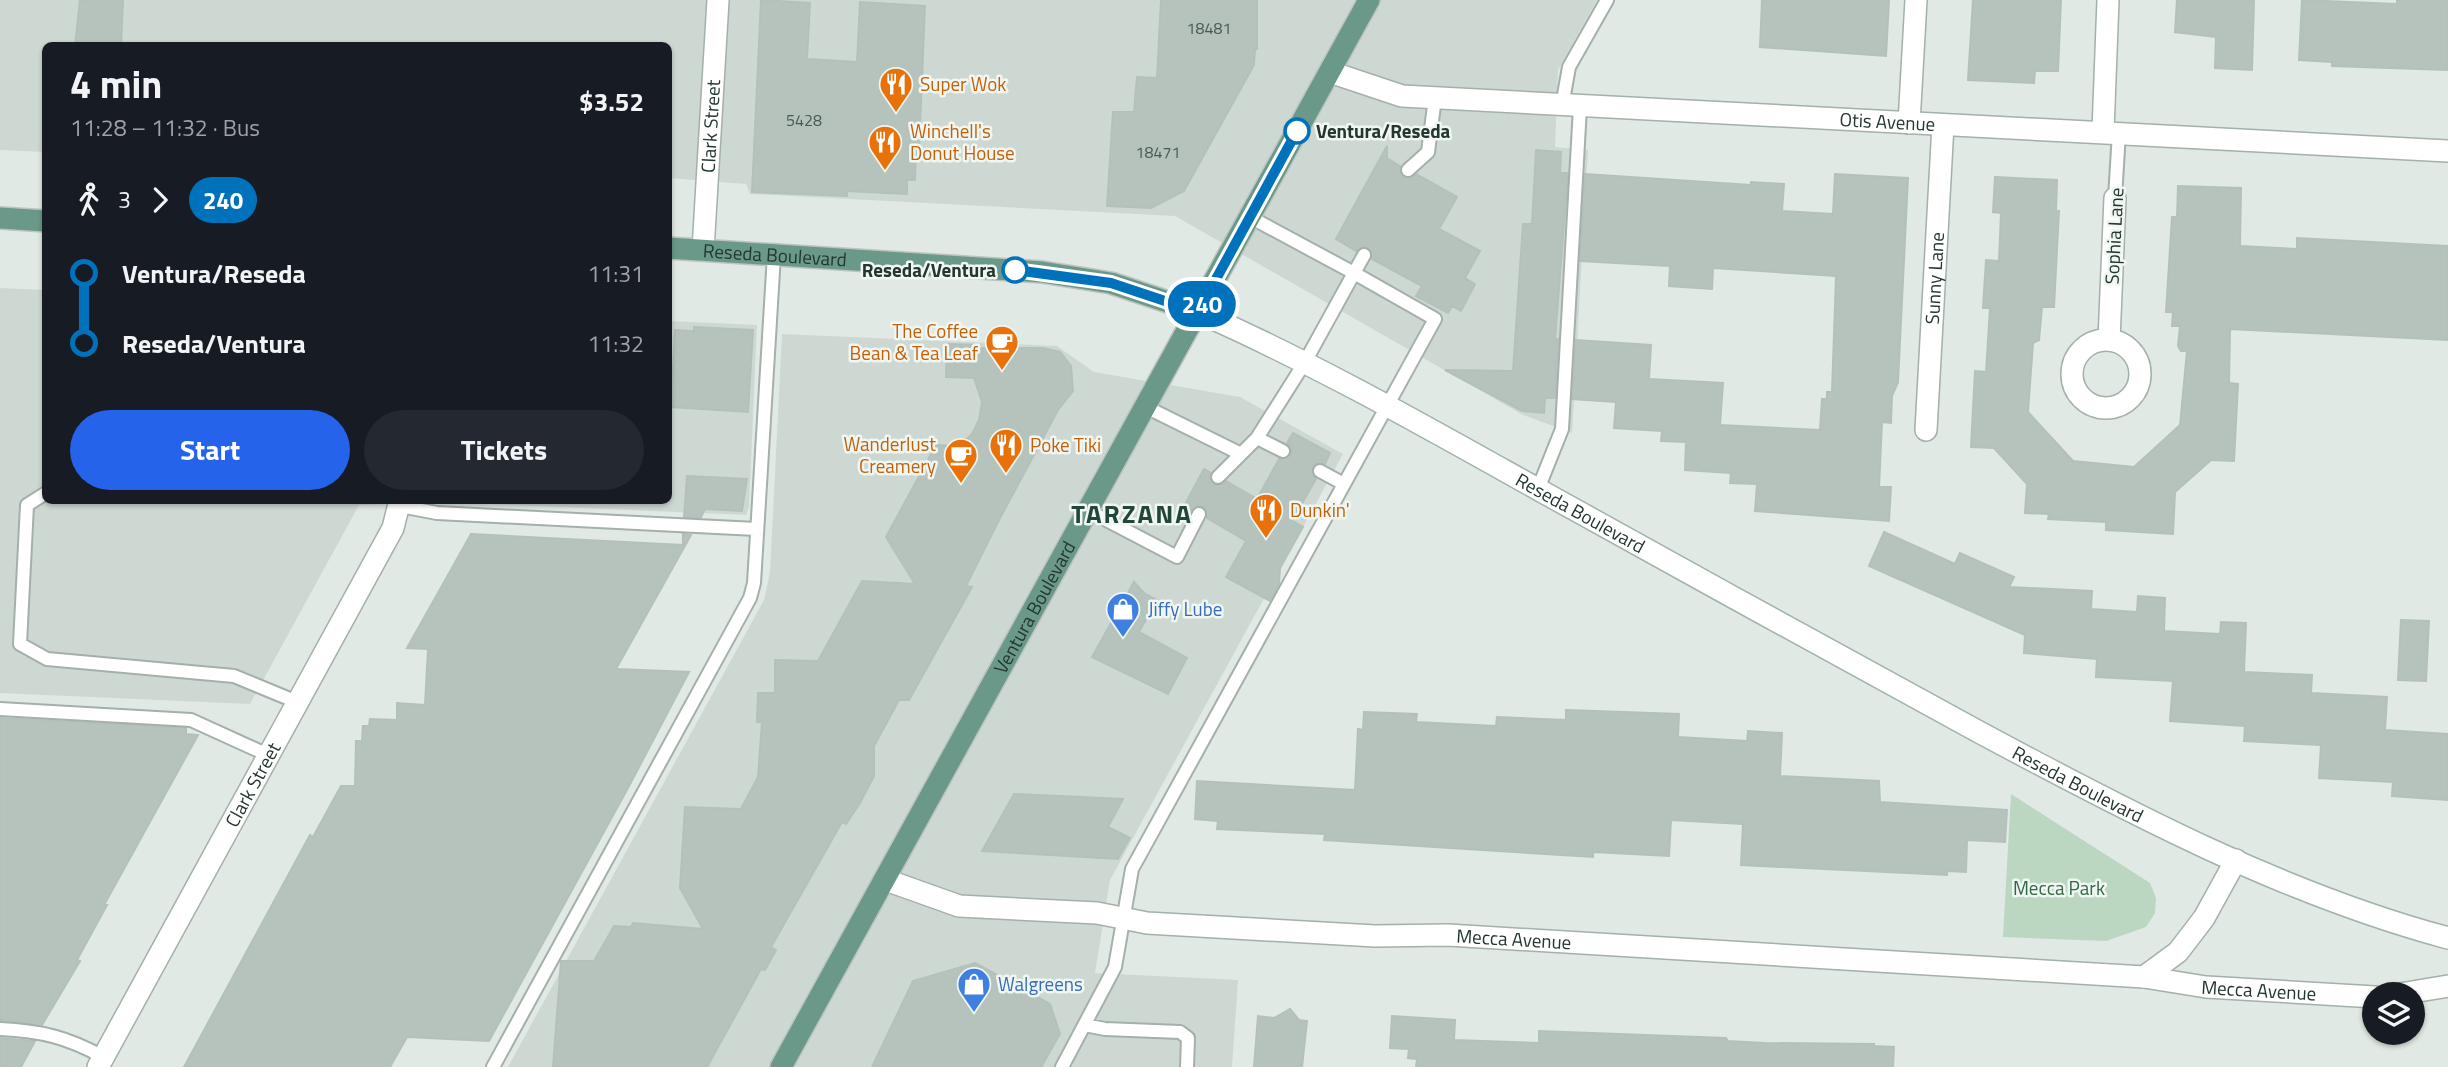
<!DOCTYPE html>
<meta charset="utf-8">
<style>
:root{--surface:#171b24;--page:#242831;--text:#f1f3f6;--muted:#9ea1a6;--accent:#2563eb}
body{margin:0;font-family:"Titillium Web",sans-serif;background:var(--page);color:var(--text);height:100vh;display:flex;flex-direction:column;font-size:26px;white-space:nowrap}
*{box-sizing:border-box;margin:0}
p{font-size:23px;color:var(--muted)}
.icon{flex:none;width:38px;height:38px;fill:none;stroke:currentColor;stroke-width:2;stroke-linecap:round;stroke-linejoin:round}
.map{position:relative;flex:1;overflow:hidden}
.details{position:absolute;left:42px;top:42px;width:630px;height:462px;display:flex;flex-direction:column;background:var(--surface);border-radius:10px;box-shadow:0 2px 5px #0004}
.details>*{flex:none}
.badge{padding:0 14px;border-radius:23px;font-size:24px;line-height:46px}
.buttons{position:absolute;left:2362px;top:982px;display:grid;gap:14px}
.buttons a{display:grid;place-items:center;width:63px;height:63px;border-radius:50%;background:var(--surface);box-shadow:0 2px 5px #0004;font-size:35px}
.map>.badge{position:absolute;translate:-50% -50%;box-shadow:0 0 0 4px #fff}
.legs{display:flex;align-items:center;gap:10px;height:77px;padding:0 28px;font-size:23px}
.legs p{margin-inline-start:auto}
.head{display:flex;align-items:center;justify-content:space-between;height:119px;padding:0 28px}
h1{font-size:38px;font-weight:700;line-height:52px}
.cta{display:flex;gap:14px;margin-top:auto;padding:14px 28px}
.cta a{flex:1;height:80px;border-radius:42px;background:var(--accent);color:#fff;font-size:28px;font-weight:700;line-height:80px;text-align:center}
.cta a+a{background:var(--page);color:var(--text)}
ul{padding:0 28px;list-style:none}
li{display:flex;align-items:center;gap:24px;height:70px;font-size:26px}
li i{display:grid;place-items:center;width:10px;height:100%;margin:0 9px;background:currentColor}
li i::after{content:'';width:18px;height:18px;margin:-9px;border:5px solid;border-radius:50%;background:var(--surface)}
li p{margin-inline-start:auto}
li:first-child i{background:linear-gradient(#0000 50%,currentColor 0)}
li:last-child i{background:linear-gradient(currentColor 50%,#0000 0)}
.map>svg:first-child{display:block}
.built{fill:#ced8d3}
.green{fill:#bbd7c1}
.building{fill:#b6c3bd;stroke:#b3c1ba;stroke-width:2}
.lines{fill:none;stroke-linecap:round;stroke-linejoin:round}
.lane-casing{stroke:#a4b0aa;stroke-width:16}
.street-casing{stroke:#a4b0aa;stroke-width:24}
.secondary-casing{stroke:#a1b3ab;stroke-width:24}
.primary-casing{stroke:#bdc3c1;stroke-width:24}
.lane{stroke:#fff;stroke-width:12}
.street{stroke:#fff;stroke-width:21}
.secondary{stroke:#fff;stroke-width:21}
.primary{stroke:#6a9989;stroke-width:21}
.line-1-casing{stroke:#fff;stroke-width:16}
.line-1{stroke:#0072bc;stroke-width:10}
.stop-1-dot{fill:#fff;stroke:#0072bc;stroke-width:3.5}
.labels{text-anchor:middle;stroke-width:5;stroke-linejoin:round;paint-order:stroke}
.number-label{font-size:16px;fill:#485a53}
.food-label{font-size:19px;fill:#c56008;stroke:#f0f6f2;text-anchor:start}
.street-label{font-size:19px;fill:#233730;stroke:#f0f6f2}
.stop-label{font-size:19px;font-weight:bold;fill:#233730;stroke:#f0f6f2;text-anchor:start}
.shop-label{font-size:19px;fill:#366cbe;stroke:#f0f6f2;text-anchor:start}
.park-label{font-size:19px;fill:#326843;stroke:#f0f6f2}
.district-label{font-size:26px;font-weight:bold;letter-spacing:2px;fill:#22463a;stroke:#f0f6f2}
</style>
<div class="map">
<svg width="2448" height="1067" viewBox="0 0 2448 1067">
<rect width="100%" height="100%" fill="#e0e9e4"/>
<path class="built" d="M 0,0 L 1597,0 L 1558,70 L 1555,147 L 1588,150 L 1572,433 L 1523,415 L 1175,216 L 750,194 L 746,184 L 669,178 L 668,46 L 46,46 L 45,152 L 0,150 Z
M 0,288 L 45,290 L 46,500 L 668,500 L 669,321 L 757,325 L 749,507 L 746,515 L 445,502 L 359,505 L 250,704 L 0,693 Z
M 782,334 L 1057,346 L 1094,372 L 1240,397 L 1343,454 L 1110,880 L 1095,973 L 1238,980 L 1232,1067 L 508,1067 L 764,600 L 770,573 Z"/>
<path class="green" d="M 2011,794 L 2150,883 L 2156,898 L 2155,913 L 2146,927 L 2106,941 L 2003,937 Z"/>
<path class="building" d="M 80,0 L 123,0 L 121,46 L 75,46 Z
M 761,0 L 810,3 L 807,59 L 857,62 L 860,2 L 925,6 L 919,150 L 916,149 L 915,180 L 907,180 L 907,194 L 847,191 L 847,196 L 752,192 Z
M 1161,0 L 1257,0 L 1257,49 L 1255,49 L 1254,65 L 1184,191 L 1151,208 L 1107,206 L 1113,112 L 1134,112 L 1137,77 L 1157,78 Z
M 1762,0 L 1889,0 L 1886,56 L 1760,47 Z
M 1973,0 L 2061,0 L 2058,71 L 2035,71 L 2034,83 L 1968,80 Z
M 2177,0 L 2254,0 L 2252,70 L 2215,68 L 2216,37 L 2175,32 Z
M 2302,0 L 2397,4 L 2397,0 L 2448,0 L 2448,70 L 2332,66 L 2332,62 L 2299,60 Z
M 1387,146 L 1387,158 L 1400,166 L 1402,176 L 1409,179 L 1416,174 L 1457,197 L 1439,229 L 1480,251 L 1465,278 L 1475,284 L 1461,311 L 1452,306 L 1448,313 L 1416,296 L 1422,286 L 1372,259 L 1369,248 L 1363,246 L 1356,251 L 1336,239 Z
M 1536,150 L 1561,152 L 1560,173 L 1568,173 L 1555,339 L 1558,339 L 1555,398 L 1545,398 L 1544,413 L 1522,411 L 1445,370 L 1513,371 L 1523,224 L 1532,224 Z
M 1585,174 L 1751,185 L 1751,182 L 1784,184 L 1782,211 L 1833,214 L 1835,174 L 1908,178 L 1898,382 L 1892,396 L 1891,423 L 1882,422 L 1879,487 L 1891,487 L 1889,521 L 1755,511 L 1757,484 L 1730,483 L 1731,473 L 1685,470 L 1686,442 L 1661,441 L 1662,431 L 1614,428 L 1616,402 L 1572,399 L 1576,340 L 1651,345 L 1649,379 L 1723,383 L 1720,425 L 1820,430 L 1822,399 L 1827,399 L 1827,392 L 1832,392 L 1836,276 L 1713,268 L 1712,289 L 1669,286 L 1670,266 L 1580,261 Z
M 1995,177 L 2057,180 L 2056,211 L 2059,211 L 2054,307 L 2042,307 L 2039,340 L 2033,343 L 2028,412 L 2073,461 L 2134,467 L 2180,425 L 2187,351 L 2181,351 L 2178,346 L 2180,326 L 2172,326 L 2173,312 L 2166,312 L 2172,217 L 2177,217 L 2178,186 L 2241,188 L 2240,246 L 2297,249 L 2297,238 L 2448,246 L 2448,340 L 2230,329 L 2229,383 L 2238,384 L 2234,461 L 2211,460 L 2175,492 L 2173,534 L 2106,530 L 2106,522 L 2048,519 L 2049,514 L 2025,513 L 2027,484 L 1994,448 L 1971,447 L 1975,371 L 1986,372 L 1990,308 L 1983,308 L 1986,260 L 1999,261 L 2001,213 L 1993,212 Z
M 694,327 L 753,330 L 748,412 L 671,407 L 675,330 L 694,331 Z
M 947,344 L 980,345 L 980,348 L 1043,348 L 1060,352 L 1071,366 L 1073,391 L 1058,410 L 999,520 L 966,586 L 972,587 L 909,700 L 899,700 L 874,746 L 874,776 L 860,803 L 846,824 L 842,822 L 771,947 L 776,950 L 765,970 L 761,969 L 707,1067 L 553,1067 L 561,961 L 594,961 L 614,926 L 631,927 L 633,923 L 703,929 L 680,888 L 685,807 L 741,809 L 758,777 L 762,722 L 757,722 L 758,693 L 775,693 L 775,660 L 818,661 L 862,581 L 915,584 L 886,537 L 936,445 L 958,446 L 972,434 L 979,420 L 982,402 L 974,378 L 946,377 Z
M 1293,433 L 1330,453 L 1325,464 L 1316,463 L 1312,467 L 1316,479 L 1292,521 L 1303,527 L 1280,568 L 1279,584 L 1270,601 L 1226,577 L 1246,541 L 1207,518 L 1204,507 L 1198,505 L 1191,510 L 1184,506 L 1204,469 L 1211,473 L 1210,480 L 1215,485 L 1226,481 L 1257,499 L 1279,459 L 1290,455 L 1292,450 L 1287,443 Z
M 687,476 L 747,479 L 742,511 L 705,509 L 701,517 L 684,517 Z
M 1884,532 L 1955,564 L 1960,553 L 2014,577 L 2009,587 L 2092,591 L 2091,609 L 2137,612 L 2138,596 L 2165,598 L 2164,631 L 2220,634 L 2221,622 L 2246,623 L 2244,672 L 2312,675 L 2311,693 L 2387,697 L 2385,730 L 2448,734 L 2448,800 L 2392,796 L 2393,782 L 2319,778 L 2321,745 L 2244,741 L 2245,726 L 2170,721 L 2173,681 L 2096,677 L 2097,659 L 2024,653 L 2025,635 L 1869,566 Z
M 471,534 L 683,545 L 683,534 L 691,535 L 616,669 L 689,672 L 628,788 L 489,1041 L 407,1037 L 390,1067 L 184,1067 L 310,835 L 313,837 L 341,786 L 355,786 L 356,741 L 362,741 L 363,726 L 369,726 L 370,719 L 397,720 L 397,703 L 425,705 L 428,649 L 407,648 Z
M 1134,582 L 1145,594 L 1157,600 L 1139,632 L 1187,658 L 1168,694 L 1092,657 Z
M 2401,620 L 2429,621 L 2426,681 L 2398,680 Z
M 1566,710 L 1679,714 L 1678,737 L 1747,741 L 1748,731 L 1782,733 L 1780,776 L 1879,781 L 1880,802 L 2007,810 L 2005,842 L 1967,840 L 1966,872 L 1947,871 L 1947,875 L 1741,865 L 1743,824 L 1671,820 L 1669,856 L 1593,852 L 1593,857 L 1324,840 L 1325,834 L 1217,829 L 1218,821 L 1195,819 L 1197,781 L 1355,790 L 1358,729 L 1363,730 L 1364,712 L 1417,714 L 1416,722 L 1496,726 L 1497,717 L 1566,720 Z
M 0,718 L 186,728 L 186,734 L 198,735 L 104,905 L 107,905 L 77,960 L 80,961 L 42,1025 L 0,1020 Z
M 1014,794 L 1123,799 L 1108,827 L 1130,838 L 1118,859 L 982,851 Z
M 975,963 L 1050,1004 L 1060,1034 L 1041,1067 L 872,1067 L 913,981 Z
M 1290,1009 L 1299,1020 L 1307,1021 L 1302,1067 L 1254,1067 L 1258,1016 L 1274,1018 Z
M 1392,1016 L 1455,1020 L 1454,1040 L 1539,1043 L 1539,1031 L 1726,1038 L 1728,1041 L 1765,1043 L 1874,1044 L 1873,1046 L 1894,1047 L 1893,1067 L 1416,1067 L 1417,1059 L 1408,1058 L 1409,1049 L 1390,1048 Z
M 0,1038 L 35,1041 L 21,1067 L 0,1067 Z"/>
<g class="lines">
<defs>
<path id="lane" d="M 1562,106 L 1569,67 L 1607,0
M 1408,170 L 1428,152 L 1435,98
M 2115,198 L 2119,132
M 1250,217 L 1354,273 L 1364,255
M 1146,407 L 1241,454
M 1320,471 L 1342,483
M 1218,477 L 1257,438 L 1283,451
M 1538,489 L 1562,429 L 1580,107
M 46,493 L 27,505 L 20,644 L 47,659 L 234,676 L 297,702
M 400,506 L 437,513 L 756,529
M 1089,511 L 1177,557 L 1199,514
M 0,709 L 191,720 L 268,755
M 1085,1025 L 1105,1029 L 1180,1032 L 1188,1038 L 1187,1067
M 0,1029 C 41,1031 67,1037 103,1057
M 493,1067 L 750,598 L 754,583 L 774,255
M 1062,1067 L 1115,967 L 1132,869 L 1435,319 L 1354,273 L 1305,362 L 1257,438"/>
<g id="street">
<path id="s1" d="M 1330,72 L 1402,96 L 2448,151"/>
<path d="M 1909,123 L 1916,0"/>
<path d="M 2103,131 L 2108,0"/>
<path id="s2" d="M 703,250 L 718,0"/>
<path d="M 2109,340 L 2115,198"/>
<circle cx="2106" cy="374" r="34"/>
<path id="s3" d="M 1926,430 L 1943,125"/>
<path id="s4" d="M 886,880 L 959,906 L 1097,913 L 1147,923 L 1375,936 L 1448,935 L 2144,977 L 2206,987 L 2375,997"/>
<path d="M 2144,977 L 2178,952 L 2204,918 L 2236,860"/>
<path d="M 2400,994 L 2448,986"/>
<path id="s5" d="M 98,1067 L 393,528 L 400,500"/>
</g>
<g id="secondary">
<path id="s6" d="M 1198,312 C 1316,364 1428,428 1541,491 C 1687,572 1832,652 1979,732 C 2128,812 2284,894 2448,938"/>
</g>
<g id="primary">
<path d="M 0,218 L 46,221"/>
<path id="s7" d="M 668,248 L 1042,272 L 1111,283 L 1198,312"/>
<path id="s8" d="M 781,1067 L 1369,0"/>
</g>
</defs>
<use href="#lane" class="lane-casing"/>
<use href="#street" class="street-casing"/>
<use href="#secondary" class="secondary-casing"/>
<use href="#primary" class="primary-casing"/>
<use href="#lane" class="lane"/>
<use href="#street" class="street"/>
<use href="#secondary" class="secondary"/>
<use href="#primary" class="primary"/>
</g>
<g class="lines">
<defs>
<path id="line-1" d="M 1015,270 L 1111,283 L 1198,312 L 1297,131"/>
</defs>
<use href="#line-1" class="line-1-casing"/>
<use href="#line-1" class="line-1"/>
</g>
<defs>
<symbol id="restaurant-pin" viewBox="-11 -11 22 30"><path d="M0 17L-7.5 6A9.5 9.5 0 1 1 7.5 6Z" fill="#e8710a" stroke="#f0f6f2"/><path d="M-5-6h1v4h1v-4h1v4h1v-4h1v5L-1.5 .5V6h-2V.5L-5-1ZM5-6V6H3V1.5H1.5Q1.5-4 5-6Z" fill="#fff"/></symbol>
<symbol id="cafe-pin" viewBox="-11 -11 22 30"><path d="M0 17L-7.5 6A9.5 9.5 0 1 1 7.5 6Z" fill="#e8710a" stroke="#f0f6f2"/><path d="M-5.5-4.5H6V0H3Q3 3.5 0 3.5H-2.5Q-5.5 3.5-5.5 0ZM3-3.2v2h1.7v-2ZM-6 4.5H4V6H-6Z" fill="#fff"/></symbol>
<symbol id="shop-pin" viewBox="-11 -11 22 30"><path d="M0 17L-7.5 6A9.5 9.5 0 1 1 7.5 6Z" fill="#3f7fe0" stroke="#f0f6f2"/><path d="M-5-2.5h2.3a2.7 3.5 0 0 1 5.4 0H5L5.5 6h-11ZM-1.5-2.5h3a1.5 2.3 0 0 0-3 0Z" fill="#fff"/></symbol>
</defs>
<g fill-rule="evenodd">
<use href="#restaurant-pin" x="877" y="65" width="38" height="52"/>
<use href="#restaurant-pin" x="866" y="123" width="38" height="52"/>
<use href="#cafe-pin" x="983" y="323" width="38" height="52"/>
<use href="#restaurant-pin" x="987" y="426" width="38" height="52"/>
<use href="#cafe-pin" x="942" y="436" width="38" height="52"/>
<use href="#restaurant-pin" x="1247" y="491" width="38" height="52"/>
<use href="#shop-pin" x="1104" y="590" width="38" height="52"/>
<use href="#shop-pin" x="955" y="965" width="38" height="52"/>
</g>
<g class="stop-1-dot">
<circle cx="1297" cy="131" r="12"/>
<circle cx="1015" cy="270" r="12"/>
</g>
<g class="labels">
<g class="number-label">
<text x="1209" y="34">18481</text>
<text x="804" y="126">5428</text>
<text x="1158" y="158">18471</text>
</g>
<g class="food-label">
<text x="920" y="91">Super Wok</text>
<text x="910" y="138">Winchell's<tspan x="910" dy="22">Donut House</tspan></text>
<text x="978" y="338" text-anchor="end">The Coffee<tspan x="978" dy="22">Bean &amp; Tea Leaf</tspan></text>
<text x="936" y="451" text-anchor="end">Wanderlust<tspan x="936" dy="22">Creamery</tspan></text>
<text x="1030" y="452">Poke Tiki</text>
<text x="1290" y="517">Dunkin'</text>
</g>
<g class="street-label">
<text dy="7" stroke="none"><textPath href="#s1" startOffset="562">Otis Avenue</textPath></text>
<text dy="7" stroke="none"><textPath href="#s2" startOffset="124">Clark Street</textPath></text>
<text transform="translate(2114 236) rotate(-87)" y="7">Sophia Lane</text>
<text dy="7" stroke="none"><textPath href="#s7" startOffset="107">Reseda Boulevard</textPath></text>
<text dy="7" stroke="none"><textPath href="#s3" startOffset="152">Sunny Lane</textPath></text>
<text dy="7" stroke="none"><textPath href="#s6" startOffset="432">Reseda Boulevard</textPath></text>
<text dy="7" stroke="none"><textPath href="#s8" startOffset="525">Ventura Boulevard</textPath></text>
<text dy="7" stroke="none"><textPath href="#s6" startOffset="999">Reseda Boulevard</textPath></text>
<text dy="7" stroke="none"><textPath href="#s5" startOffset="322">Clark Street</textPath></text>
<text dy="7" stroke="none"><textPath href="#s4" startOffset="634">Mecca Avenue</textPath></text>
<text dy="7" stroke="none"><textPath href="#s4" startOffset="1381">Mecca Avenue</textPath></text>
</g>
<g class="stop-label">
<text x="1316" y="138">Ventura/Reseda</text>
<text x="996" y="277" text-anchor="end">Reseda/Ventura</text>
</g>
<g class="shop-label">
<text x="1148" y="616">Jiffy Lube</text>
<text x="998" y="991">Walgreens</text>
</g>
<g class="park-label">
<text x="2059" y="895">Mecca Park</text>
</g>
<g class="district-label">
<text x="1132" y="523">TARZANA</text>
</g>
</g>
</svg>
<div class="buttons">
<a><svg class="icon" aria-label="layers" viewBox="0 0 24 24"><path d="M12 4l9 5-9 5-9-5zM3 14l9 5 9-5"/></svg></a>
</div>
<b class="badge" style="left:1202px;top:304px;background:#0072bc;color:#fff">240</b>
<section class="details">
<div class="head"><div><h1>4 min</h1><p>11:28 – 11:32 · Bus</p></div><b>$3.52</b></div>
<div class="legs"><svg class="icon" aria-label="walk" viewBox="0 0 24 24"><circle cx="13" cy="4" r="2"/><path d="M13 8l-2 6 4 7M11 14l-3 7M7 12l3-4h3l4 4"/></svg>3<svg class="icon" aria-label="forward" viewBox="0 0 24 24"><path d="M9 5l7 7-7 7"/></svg><b class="badge" style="background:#0072bc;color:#fff">240</b></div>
<ul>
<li><i style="color:#0072bc"></i><b>Ventura/Reseda</b><p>11:31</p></li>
<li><i style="color:#0072bc"></i><b>Reseda/Ventura</b><p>11:32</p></li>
</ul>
<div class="cta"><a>Start</a><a>Tickets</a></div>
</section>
</div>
